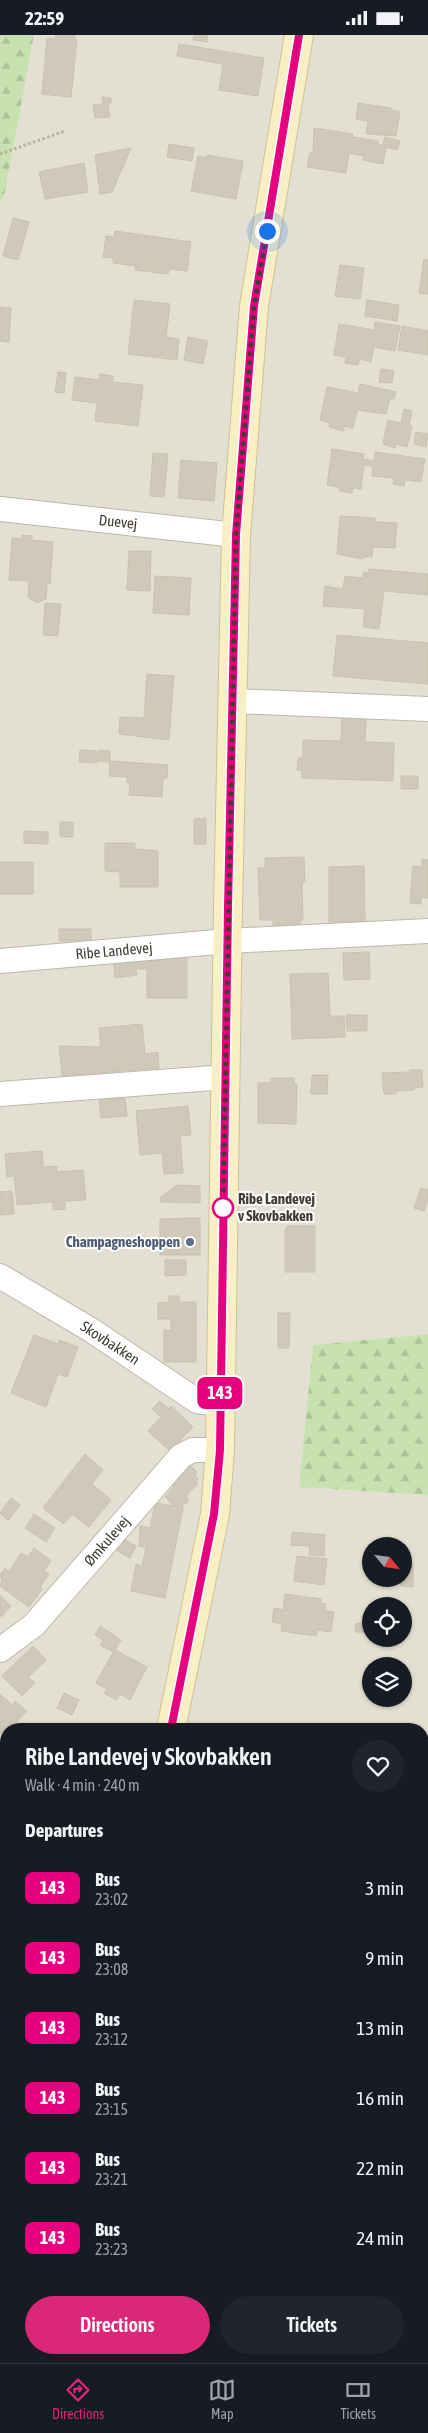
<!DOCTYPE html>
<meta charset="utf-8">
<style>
:root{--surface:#171b24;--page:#20242c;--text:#f1f3f6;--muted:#9ea1a6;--line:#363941;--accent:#db2777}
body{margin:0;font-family:"Asap Condensed",sans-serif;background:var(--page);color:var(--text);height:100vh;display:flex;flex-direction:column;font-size:19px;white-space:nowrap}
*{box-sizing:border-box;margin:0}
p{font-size:16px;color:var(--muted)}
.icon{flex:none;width:28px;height:28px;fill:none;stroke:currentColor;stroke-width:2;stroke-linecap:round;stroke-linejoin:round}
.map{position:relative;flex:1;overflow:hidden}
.panel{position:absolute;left:0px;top:1688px;width:429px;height:641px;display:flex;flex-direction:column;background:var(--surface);border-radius:20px 20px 0 0;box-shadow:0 1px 4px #0004}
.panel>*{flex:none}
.badge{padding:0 10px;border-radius:8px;font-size:18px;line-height:32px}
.needle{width:32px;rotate:119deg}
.fabs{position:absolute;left:362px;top:1502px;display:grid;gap:10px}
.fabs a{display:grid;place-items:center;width:50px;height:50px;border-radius:50%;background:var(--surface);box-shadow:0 1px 4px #0004;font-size:25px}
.you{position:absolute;width:25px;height:25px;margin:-12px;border:4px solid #fff;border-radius:50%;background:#1a73e8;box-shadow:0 0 0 8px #1a73e833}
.map>.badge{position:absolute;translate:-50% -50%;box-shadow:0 0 0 2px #fff}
h2{padding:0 25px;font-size:19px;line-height:45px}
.round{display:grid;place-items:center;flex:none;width:52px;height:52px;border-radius:26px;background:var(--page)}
.summary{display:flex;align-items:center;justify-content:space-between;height:85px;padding:0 25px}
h1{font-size:24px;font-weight:600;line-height:38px}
.action{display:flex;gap:10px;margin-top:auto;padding:10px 25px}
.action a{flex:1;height:58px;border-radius:30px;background:var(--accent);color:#fff;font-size:20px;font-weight:600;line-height:58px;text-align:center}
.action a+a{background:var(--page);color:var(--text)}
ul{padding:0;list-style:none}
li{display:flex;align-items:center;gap:15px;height:70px;padding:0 25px}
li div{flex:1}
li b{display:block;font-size:19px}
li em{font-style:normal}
li .badge{min-width:55px;font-weight:700;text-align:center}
.status{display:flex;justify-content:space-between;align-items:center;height:35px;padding:0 25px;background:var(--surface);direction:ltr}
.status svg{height:14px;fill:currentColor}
.tab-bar{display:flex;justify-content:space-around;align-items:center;height:70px;border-top:1px solid var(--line);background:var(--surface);font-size:14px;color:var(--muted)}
.tab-bar a{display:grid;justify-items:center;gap:2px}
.tab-bar .active{color:var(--accent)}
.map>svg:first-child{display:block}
.residential{fill:#e3dfd2;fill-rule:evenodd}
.forest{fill:url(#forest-firs)}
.parking{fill:#e1dfdc}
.building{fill:#d0c9ba;stroke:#cac1ae}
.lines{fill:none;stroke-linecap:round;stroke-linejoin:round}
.lane-casing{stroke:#bdb8aa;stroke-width:14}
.street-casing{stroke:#bdb8aa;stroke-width:26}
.secondary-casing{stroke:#ccc197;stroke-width:30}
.path{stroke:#bab19a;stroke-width:3;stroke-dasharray:2.5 2.5;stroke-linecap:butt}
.lane{stroke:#fff;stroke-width:11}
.street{stroke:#fff;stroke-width:24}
.secondary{stroke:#f9efc5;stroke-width:28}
.line-casing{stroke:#fff;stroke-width:11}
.line{stroke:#e6007e;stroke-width:8}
.walk{stroke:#413d34;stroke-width:5;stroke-dasharray:0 9}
.stop-dot{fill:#fff;stroke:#e6007e;stroke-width:2.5}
.service-dot{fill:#5c6f8a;stroke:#fff;stroke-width:2}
.labels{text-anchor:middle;stroke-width:4;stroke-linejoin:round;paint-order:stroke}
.street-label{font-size:15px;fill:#413d34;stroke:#fff}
.stop-label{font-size:15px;font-weight:bold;fill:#413d34;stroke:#fff;text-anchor:start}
.service-label{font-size:15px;font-weight:bold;fill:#4e5e75;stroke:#fff;text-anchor:end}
</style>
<div class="status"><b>22:59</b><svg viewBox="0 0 49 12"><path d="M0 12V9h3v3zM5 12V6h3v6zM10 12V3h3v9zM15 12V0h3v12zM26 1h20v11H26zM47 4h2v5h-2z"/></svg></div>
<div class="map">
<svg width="428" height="2328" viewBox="0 0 428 2328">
<defs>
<pattern id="forest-firs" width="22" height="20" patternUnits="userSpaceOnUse" patternTransform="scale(1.25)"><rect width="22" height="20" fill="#c8e1b0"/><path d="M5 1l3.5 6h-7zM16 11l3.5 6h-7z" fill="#adc298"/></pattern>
</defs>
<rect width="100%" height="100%" fill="#f0ede4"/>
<path class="residential" d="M 34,0 L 428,0 L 428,1299 L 313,1310 L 299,1452 L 428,1460 L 428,1842 L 423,1843 L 422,1694 L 6,1694 L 6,2322 L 422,2323 L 421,2328 L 0,2328 L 0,167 L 4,162 ZM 371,1511 L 404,1511 L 404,1544 L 371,1544 ZM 371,1571 L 404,1571 L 404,1604 L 371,1604 ZM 371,1631 L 404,1631 L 404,1664 L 371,1664 Z
M 422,2203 L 428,2203 L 428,2290 L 423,2319 Z"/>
<path class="forest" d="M 0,0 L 34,0 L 4,162 L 0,167 Z
M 428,1299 L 428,1460 L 299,1452 L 313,1310 Z
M 6,1763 L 6,1823 L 0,1819 L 0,1765 Z
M 428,1842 L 428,2203 L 423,2203 L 422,1843 Z"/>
<path class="parking" d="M 0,2069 L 6,2071 L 6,2134 L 0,2131 Z"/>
<path class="building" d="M 56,0 L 75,0 L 75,4 L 77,5 L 71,62 L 42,59 L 47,3 L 55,4 Z
M 194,0 L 208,0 L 207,7 L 193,5 Z
M 179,9 L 264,23 L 258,61 L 219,55 L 223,29 L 177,21 Z
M 102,62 L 111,63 L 111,68 L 108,68 L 110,82 L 95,83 L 93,70 L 103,69 Z
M 358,68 L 391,73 L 391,75 L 400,77 L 396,101 L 366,99 L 368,86 L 356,84 Z
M 314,93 L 353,99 L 352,102 L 378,106 L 378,109 L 383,110 L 385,102 L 400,106 L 397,115 L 386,112 L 383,129 L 363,125 L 364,121 L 349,118 L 346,138 L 307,132 L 310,118 L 313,118 Z
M 169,109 L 194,113 L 192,126 L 167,122 Z
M 131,113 L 112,157 L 100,159 L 95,120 Z
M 207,120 L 243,126 L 236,164 L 191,156 L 198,121 L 207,123 Z
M 84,128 L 88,157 L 45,164 L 39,137 Z
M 13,183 L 29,187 L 18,225 L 3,221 Z
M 115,196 L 191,207 L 187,236 L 169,234 L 168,239 L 135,235 L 136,231 L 113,228 L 113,223 L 103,222 L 106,201 L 114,202 Z
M 424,224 L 428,225 L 428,259 L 419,258 Z
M 340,230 L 364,233 L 360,264 L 335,261 Z
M 134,265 L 170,269 L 166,302 L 179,304 L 177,325 L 128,319 Z
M 367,265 L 399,270 L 397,286 L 365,281 Z
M 0,272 L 11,273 L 9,307 L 0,306 Z
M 375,287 L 400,291 L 395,316 L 374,312 L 371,327 L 360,324 L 358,330 L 345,328 L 346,322 L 334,320 L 339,289 L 374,295 Z
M 402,291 L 428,296 L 428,320 L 398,315 Z
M 188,302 L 208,306 L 203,329 L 184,325 Z
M 381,334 L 394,336 L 392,348 L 379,347 Z
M 58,337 L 66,338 L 64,358 L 55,357 Z
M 100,339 L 113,341 L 113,347 L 143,350 L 138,391 L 95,386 L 97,368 L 72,365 L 75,342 L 99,345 Z
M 360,349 L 396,357 L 394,364 L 390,363 L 386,379 L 357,375 L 353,393 L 344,391 L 344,396 L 329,392 L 330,388 L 320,385 L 327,352 L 358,358 Z
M 404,374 L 412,376 L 409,391 L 412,391 L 407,412 L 396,409 L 395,413 L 385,410 L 383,408 L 388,385 L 401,388 Z
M 416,397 L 428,399 L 426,412 L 414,409 Z
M 332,414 L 364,419 L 363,424 L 374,426 L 375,417 L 425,424 L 421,447 L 405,445 L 404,451 L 393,449 L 394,443 L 372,441 L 373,431 L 364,430 L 361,454 L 353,453 L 352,458 L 339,456 L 339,452 L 327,450 Z
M 153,418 L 168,419 L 164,462 L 150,461 Z
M 181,425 L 217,428 L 214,466 L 178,463 Z
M 340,481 L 375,483 L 375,487 L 397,488 L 395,513 L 373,512 L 372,522 L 364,522 L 363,524 L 337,519 Z
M 22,500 L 32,501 L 32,505 L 53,507 L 50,549 L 47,549 L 46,564 L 37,568 L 28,562 L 29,546 L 9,545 L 12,503 L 22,504 Z
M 129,516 L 151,516 L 150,556 L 127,555 Z
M 369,534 L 428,539 L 428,560 L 384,556 L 379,594 L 363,592 L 365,574 L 323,571 L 325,551 L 343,554 L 345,541 L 363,543 L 363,537 L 368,538 Z
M 155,541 L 191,543 L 189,580 L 153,578 Z
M 45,568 L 61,569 L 58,601 L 43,600 Z
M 337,600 L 428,608 L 428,649 L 333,641 Z
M 147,639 L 174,641 L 169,705 L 119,699 L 120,682 L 144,683 Z
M 342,682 L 366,683 L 365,707 L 394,708 L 393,746 L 302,743 L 302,735 L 297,735 L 298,723 L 303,723 L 303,705 L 341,706 Z
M 80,715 L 97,716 L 97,728 L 79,727 Z
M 99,715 L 110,716 L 110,726 L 168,730 L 167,743 L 163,743 L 162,762 L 129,760 L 130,748 L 127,748 L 127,742 L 109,741 L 110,727 L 98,726 Z
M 401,741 L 418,741 L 418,754 L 401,754 Z
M 206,783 L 206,809 L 194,809 L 194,784 Z
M 60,787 L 73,787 L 73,802 L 60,802 Z
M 24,796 L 48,797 L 48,809 L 24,808 Z
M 105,808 L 135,808 L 135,814 L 158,816 L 158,852 L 120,852 L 120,837 L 105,836 Z
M 304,822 L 305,847 L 302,847 L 303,885 L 300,885 L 300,894 L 273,895 L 273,885 L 260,885 L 258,833 L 265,833 L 265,823 Z
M 422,824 L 428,825 L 428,863 L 421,862 L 421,869 L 410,868 L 413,831 L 422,832 Z
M 0,827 L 33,827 L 33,859 L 0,859 Z
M 364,831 L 365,886 L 329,887 L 329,832 Z
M 59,894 L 91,894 L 91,906 L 59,906 Z
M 369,917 L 370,944 L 344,945 L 343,918 Z
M 187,922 L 187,963 L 147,963 L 147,934 L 136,934 L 137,940 L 115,943 L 113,923 Z
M 328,938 L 330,981 L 344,981 L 345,1002 L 292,1004 L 290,939 Z
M 346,980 L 367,980 L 367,996 L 347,996 Z
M 142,989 L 145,1019 L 158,1017 L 159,1033 L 62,1041 L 59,1011 L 101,1012 L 99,993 Z
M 410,1035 L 422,1035 L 423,1052 L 414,1053 L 414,1055 L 396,1056 L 396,1059 L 384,1059 L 382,1038 L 409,1037 Z
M 312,1040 L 328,1040 L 327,1059 L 311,1059 Z
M 271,1043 L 294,1043 L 294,1048 L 297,1049 L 296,1089 L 258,1088 L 258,1048 L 271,1048 Z
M 125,1063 L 127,1081 L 101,1083 L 99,1065 Z
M 188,1071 L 191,1100 L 180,1101 L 183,1138 L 164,1139 L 162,1118 L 140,1120 L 136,1076 Z
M 42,1116 L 43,1132 L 57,1131 L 57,1137 L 83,1135 L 86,1165 L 65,1166 L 65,1174 L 53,1175 L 53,1167 L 17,1170 L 14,1141 L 7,1142 L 5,1119 Z
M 177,1150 L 200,1151 L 200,1168 L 160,1167 L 160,1163 Z
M 421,1153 L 428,1155 L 428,1165 L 424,1176 L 414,1173 Z
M 12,1156 L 14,1179 L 0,1180 L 0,1157 Z
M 200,1183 L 200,1220 L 160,1220 L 160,1184 Z
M 287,1191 L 315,1191 L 315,1237 L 285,1237 L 285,1194 L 287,1194 Z
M 165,1225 L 186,1225 L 186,1240 L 165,1241 Z
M 169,1261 L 179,1261 L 179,1267 L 196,1267 L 196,1327 L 164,1327 L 164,1295 L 171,1295 L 171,1284 L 158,1284 L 158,1268 L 169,1267 Z
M 278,1278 L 290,1278 L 289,1313 L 278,1313 Z
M 34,1300 L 58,1309 L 59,1305 L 78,1312 L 67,1342 L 58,1339 L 46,1372 L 11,1358 Z
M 160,1366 L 169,1374 L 171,1371 L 193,1392 L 170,1416 L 148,1396 L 161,1382 L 152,1374 Z
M 85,1419 L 103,1435 L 92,1449 L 111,1465 L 89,1492 L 72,1479 L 64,1489 L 43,1473 Z
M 189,1429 L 197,1437 L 195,1440 L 198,1444 L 196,1446 L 198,1448 L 186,1461 L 189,1465 L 181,1473 L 183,1473 L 165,1563 L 131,1556 L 136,1529 L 142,1531 L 146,1512 L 139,1511 L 140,1491 L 150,1493 L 155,1468 L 174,1471 L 165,1462 L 174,1452 L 167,1446 Z
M 11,1463 L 20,1470 L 8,1486 L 0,1478 Z
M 34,1479 L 55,1493 L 46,1507 L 25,1493 Z
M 292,1497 L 325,1500 L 324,1521 L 309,1520 L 310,1511 L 291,1510 Z
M 120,1502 L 136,1511 L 130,1523 L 114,1514 Z
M 34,1513 L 51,1526 L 44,1536 L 49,1539 L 40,1552 L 42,1554 L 29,1572 L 0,1551 L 2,1546 L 0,1540 L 5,1533 L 9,1537 L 21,1518 L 28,1522 Z
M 297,1521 L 327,1524 L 324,1550 L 294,1546 Z
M 364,1525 L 371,1525 L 371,1535 L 363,1535 Z
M 404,1530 L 413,1530 L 413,1552 L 401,1551 Z
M 285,1559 L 321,1564 L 320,1568 L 326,1569 L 325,1576 L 334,1577 L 331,1597 L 317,1595 L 316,1601 L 281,1596 L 282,1589 L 272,1587 L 274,1573 L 283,1575 Z
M 0,1560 L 11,1571 L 1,1582 L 0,1580 Z
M 366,1585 L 371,1586 L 371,1597 L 355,1597 L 356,1588 L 365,1589 Z
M 100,1591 L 121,1605 L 115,1615 L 147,1632 L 130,1665 L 120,1659 L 116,1665 L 104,1658 L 107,1654 L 96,1648 L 113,1617 L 100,1610 L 103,1605 L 95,1600 Z
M 33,1611 L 46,1625 L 28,1642 L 35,1648 L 22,1661 L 2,1641 Z
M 64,1658 L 79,1665 L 72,1680 L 57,1673 Z
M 0,1659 L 12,1670 L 15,1666 L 27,1676 L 11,1693 L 8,1691 L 0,1699 Z
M 3,1838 L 6,1840 L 6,1879 L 0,1876 L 0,1846 Z
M 0,1881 L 6,1883 L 6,1927 L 0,1925 Z
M 0,2007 L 6,2009 L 6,2053 L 0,2051 Z
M 0,2137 L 6,2140 L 6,2183 L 0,2181 Z
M 0,2258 L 6,2260 L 6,2273 L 0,2270 Z
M 0,2279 L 6,2282 L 6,2303 L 0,2320 Z
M 163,2322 L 215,2322 L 214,2328 L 162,2328 Z
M 314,2322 L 327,2322 L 329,2328 L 315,2328 Z"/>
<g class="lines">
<defs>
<path id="lane" d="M 0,2123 L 6,2125"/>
<path id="street" d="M 0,474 L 236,500
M 234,666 L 428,674
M 0,926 L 228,906 L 428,896
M 0,1059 L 226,1042
M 0,1241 L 91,1295 L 197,1366 L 220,1369
M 0,1615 L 34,1590 L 181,1421 L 193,1415 L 220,1415
M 422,2212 L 428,2212
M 34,2328 L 54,2322"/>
<path id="secondary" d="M 171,1694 L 215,1479 L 220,1415 L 228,872 L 236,500 L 254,271 L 299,0
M 20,2328 L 22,2322"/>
</defs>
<use href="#lane" class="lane-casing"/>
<use href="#street" class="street-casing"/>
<use href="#secondary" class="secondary-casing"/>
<path class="path" d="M 0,119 L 65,96"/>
<use href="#lane" class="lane"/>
<use href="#street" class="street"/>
<use href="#secondary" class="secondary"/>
</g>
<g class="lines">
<defs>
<path id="line" d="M 171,1694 L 214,1479 L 220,1415 L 228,872 L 236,500 L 254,271 L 299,0"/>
</defs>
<use href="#line" class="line-casing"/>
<use href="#line" class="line"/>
<path class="walk" d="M 223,1173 L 236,500 L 254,271 L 267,196"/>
</g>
<circle class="stop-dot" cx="223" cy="1173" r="10"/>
<circle class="service-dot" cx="190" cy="1207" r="5"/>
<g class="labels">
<g class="street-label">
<text transform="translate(118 487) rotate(6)" y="5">Duevej</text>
<text transform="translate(114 916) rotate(-5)" y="5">Ribe Landevej</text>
<text transform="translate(110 1308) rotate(33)" y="5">Skovbakken</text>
<text transform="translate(107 1506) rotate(-49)" y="5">Ømkulevej</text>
</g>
<g class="stop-label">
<text x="238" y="1169">Ribe Landevej<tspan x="238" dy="17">v Skovbakken</tspan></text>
</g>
<g class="service-label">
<text x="180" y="1212">Champagneshoppen</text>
</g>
</g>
</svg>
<div class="fabs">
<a><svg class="needle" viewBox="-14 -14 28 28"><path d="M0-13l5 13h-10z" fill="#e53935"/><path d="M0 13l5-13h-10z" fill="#9ea1a6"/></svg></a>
<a><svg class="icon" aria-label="locate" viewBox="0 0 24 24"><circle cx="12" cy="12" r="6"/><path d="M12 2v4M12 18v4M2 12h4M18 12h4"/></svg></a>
<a><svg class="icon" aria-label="layers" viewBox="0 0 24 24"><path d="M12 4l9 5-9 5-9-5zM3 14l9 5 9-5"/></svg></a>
</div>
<div class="you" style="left:267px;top:196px"></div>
<b class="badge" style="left:220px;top:1358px;background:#e6007e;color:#fff">143</b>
<section class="panel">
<div class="summary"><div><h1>Ribe Landevej v Skovbakken</h1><p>Walk · 4 min · 240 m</p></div><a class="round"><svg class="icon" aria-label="heart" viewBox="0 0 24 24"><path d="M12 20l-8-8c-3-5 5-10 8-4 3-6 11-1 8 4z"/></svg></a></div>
<h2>Departures</h2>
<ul>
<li><span class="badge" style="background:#e6007e;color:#fff">143</span><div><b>Bus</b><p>23:02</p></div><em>3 min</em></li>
<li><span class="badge" style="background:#e6007e;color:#fff">143</span><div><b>Bus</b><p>23:08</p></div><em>9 min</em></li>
<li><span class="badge" style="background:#e6007e;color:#fff">143</span><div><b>Bus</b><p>23:12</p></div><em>13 min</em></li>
<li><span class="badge" style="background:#e6007e;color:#fff">143</span><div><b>Bus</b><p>23:15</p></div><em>16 min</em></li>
<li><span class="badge" style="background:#e6007e;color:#fff">143</span><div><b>Bus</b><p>23:21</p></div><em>22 min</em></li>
<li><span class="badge" style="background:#e6007e;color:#fff">143</span><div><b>Bus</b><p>23:23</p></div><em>24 min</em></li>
</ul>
<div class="action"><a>Directions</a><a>Tickets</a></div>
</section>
</div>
<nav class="tab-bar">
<a class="active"><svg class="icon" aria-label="directions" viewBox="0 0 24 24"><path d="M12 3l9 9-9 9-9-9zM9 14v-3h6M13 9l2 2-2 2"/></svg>Directions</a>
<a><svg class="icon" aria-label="map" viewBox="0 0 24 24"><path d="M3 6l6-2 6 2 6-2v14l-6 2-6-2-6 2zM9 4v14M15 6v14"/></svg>Map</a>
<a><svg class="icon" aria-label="tickets" viewBox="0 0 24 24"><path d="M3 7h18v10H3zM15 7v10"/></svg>Tickets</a>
</nav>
